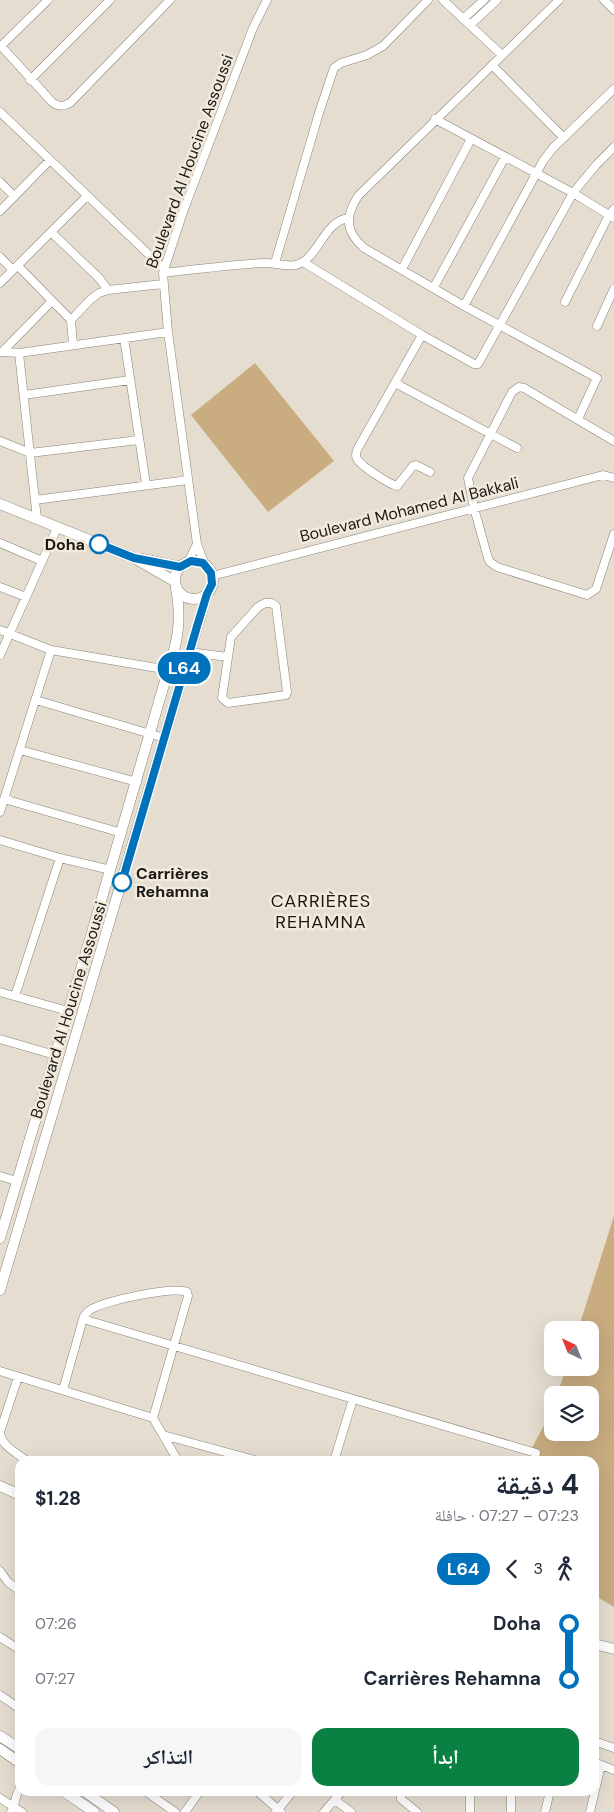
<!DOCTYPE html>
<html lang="ar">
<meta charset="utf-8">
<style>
:root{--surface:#fff;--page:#f6f6f7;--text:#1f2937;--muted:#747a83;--accent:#0b8043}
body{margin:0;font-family:"DM Sans","Noto Naskh Arabic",sans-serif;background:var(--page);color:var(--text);direction:rtl;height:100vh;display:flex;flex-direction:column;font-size:19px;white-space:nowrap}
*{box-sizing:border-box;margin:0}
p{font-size:16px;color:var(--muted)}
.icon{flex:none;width:28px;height:28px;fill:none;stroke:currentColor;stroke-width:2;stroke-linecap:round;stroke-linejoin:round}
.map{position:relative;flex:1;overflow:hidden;direction:ltr}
.sheet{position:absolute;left:15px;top:1456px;width:584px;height:340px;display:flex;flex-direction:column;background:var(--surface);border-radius:15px;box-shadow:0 5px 20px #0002;direction:rtl}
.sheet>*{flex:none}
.badge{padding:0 10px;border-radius:16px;font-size:18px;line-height:32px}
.needle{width:32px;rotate:317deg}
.tools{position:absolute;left:544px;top:1321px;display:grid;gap:10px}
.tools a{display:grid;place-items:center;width:55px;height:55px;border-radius:10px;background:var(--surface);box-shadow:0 5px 20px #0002;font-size:25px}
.map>.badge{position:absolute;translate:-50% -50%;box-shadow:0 0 0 2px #fff}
.legs{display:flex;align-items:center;gap:8px;height:55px;padding:0 20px;font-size:16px}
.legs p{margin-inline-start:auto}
.head{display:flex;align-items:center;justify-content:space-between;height:85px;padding:0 20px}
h1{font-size:28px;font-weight:700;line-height:38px}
.button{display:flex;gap:10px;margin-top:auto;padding:10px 20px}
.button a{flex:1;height:58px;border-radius:15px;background:var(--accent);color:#fff;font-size:20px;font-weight:700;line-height:58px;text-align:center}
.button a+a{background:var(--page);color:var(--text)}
ul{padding:0 20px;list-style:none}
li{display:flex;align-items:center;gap:18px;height:55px;font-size:19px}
li i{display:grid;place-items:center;width:8px;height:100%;margin:0 6px;background:currentColor}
li i::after{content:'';width:12px;height:12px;margin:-6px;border:4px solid;border-radius:50%;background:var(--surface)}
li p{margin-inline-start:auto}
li:first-child i{background:linear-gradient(#0000 50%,currentColor 0)}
li:last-child i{background:linear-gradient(currentColor 50%,#0000 0)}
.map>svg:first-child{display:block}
.green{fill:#c9ac80}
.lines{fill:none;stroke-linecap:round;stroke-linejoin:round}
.minor-casing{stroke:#8a8377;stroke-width:9}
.tertiary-casing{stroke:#8a8377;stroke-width:11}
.minor{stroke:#fff;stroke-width:8}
.tertiary{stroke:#fff;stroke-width:10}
.line-1-casing{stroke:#fff;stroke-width:11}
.line-1{stroke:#0072bc;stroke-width:8}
.stop-1-dot{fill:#fff;stroke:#0072bc;stroke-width:2.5}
.labels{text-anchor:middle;stroke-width:5;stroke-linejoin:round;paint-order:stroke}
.street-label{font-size:16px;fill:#1b1814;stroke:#f2eadd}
.stop-label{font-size:16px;font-weight:bold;fill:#1b1814;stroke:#f2eadd;text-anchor:end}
.neighbourhood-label{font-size:18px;letter-spacing:1px;fill:#1b1814;stroke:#f2eadd}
</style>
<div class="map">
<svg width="614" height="1812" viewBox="0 0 614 1812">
<rect width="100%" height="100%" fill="#e5ddd0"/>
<path class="green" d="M 255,363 L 334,461 L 268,512 L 191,415 Z
M 614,1216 L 614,1607 L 594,1595 L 594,1461 L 530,1461 L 533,1446 L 552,1410 L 552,1432 L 590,1432 L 590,1395 L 557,1395 L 566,1368 L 590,1368 L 590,1330 L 578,1330 Z"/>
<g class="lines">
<defs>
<path id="minor" d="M 443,0 L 502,55
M 559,0 L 358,196 C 345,217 345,231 364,248 L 464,306 L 597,378 L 578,419
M 604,0 L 614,10
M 463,19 L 484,0
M 470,25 L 497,0
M 1,46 L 52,102 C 58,107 63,107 70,103 L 170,0
M 0,47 L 48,0
M 492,65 L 564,138
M 30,80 L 110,0
M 0,112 L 163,268
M 435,119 L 573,193 L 614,218
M 0,182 L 14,196
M 0,211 L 50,160
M 51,232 L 99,278 L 108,290
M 0,257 L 13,270
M 303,262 L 422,335 L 474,364 L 478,364 L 573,193 L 597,164 L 614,147
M 275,263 L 319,113 L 334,68 L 341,63 L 367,55 L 383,46 L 428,0
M 18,266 L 71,320
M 402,269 L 471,139
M 163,273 C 195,269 229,265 262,263 C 273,262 286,267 296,265 C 319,259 323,221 349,218
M 0,283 L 87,196
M 434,287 L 505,157
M 565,302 L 609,215 L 614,209
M 464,306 L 543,161 L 553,148 L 614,89
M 597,326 L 614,289
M 422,335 L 358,448 C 356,452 355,455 357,459 C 361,466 389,484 397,486 L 413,466 L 416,465 L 430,472
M 124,338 L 146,484
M 73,345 L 71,320 L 91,299 L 99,293 L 108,290 L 163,284
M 0,352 L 19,353 L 168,332
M 2,352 L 52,301
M 19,353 L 37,519
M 395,383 L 517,448
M 24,395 L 130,380
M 0,441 L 30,453 L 139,440
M 614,441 L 524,388 L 519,387 L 512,392 L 468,478 L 474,508 L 488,558 L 490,562 L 497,567 L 587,595 L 596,589 L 614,534
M 35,500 L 188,480
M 0,543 L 42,561
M 188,562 L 197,544
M 205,565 L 197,544 L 168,332 L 163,273 L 183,212 L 253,28 L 267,0
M 212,576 L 603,475 L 614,478
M 0,587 L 26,597
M 265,603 L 271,603 L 276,606 L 287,692 L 286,695 L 228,703 L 222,698 L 231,637 L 258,607 Z
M 0,630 L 51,650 L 169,670
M 189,652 L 228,657
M 0,655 L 57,528
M 36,700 L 164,738
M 20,750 L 137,782
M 4,799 L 122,833
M 0,812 L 51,650
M 0,840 L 60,858 L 111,870
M 0,992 L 68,1011
M 15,996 L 60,858
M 0,1039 L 55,1055
M 0,1176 L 17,1181
M 83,1319 L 536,1453 L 534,1461
M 0,1371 L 153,1418 L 178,1461
M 18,1377 L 0,1432 C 1,1446 17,1453 27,1461
M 63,1390 L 83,1319 C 84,1315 86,1313 90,1310 C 104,1301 173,1286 187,1292 L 188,1296 L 153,1418
M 163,1435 L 258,1461
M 334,1461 L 353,1399
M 0,1571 L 8,1582 L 20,1591
M 0,1637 L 20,1650
M 0,1695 L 20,1709
M 594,1741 L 614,1748
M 594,1762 L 614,1770
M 145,1791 L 175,1812
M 257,1791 L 281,1812
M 403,1791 L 401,1795 L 401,1799 L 417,1812
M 470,1791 L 470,1812
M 511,1791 L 511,1812
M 0,1798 L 22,1812
M 335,1800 L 351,1812
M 11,1812 C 16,1804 14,1797 20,1788
M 185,1812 L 200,1791
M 276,1812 L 293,1791
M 324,1812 L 342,1791
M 545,1812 L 550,1791
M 590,1812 L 601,1765"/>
<path id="tertiary" d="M 0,504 L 134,558 L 174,581
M 142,559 L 180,567
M175 580a19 19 0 1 1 38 0a19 19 0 1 1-38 0Z
M 0,1238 L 90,939 L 174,650 C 180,628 180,610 176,588
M 0,1290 L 207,594
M 0,1486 L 20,1495
M 594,1644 L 614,1649
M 0,1736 L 20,1749
M 0,1749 L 20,1763
M 63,1791 L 94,1812
M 84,1791 L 114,1812"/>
</defs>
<use href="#minor" class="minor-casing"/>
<use href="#tertiary" class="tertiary-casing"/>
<use href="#minor" class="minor"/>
<use href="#tertiary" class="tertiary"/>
</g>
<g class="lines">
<defs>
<path id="line-1" d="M 99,544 L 134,558 L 180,567 L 191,561 L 203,563 L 211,573 L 212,584 L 207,594 L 198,623 L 122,882"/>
</defs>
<use href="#line-1" class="line-1-casing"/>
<use href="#line-1" class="line-1"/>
</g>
<g class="stop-1-dot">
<circle cx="99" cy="544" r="9"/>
<circle cx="122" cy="882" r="9"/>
</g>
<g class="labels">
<g class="street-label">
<text transform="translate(189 161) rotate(-70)" y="6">Boulevard Al Houcine Assoussi</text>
<text transform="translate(409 509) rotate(-14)" y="6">Boulevard Mohamed Al Bakkali</text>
<text transform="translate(68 1010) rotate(-73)" y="6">Boulevard Al Houcine Assoussi</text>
</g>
<g class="stop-label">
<text x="85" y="550">Doha</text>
<text x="136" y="879" text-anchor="start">Carrières<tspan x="136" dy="18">Rehamna</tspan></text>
</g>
<g class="neighbourhood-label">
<text x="321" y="907">CARRIÈRES<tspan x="321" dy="21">REHAMNA</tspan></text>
</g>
</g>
</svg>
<div class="tools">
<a><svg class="needle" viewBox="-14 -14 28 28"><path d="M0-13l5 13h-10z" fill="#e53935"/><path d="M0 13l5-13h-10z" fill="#747a83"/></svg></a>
<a><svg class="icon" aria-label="layers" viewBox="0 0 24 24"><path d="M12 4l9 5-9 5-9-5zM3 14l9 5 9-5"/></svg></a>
</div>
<b class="badge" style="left:184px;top:668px;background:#0072bc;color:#fff">L64</b>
<section class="sheet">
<div class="head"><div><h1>4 دقيقة</h1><p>07:23 – 07:27 · حافلة</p></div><b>$1.28</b></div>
<div class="legs"><svg class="icon" aria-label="walk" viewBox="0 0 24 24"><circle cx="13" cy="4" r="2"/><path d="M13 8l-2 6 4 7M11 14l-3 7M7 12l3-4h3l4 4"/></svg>3<svg class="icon" aria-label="back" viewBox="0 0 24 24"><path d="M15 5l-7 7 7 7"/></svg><b class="badge" style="background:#0072bc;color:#fff">L64</b></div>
<ul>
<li><i style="color:#0072bc"></i><b>Doha</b><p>07:26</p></li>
<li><i style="color:#0072bc"></i><b>Carrières Rehamna</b><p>07:27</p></li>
</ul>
<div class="button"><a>ابدأ</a><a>التذاكر</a></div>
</section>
</div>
